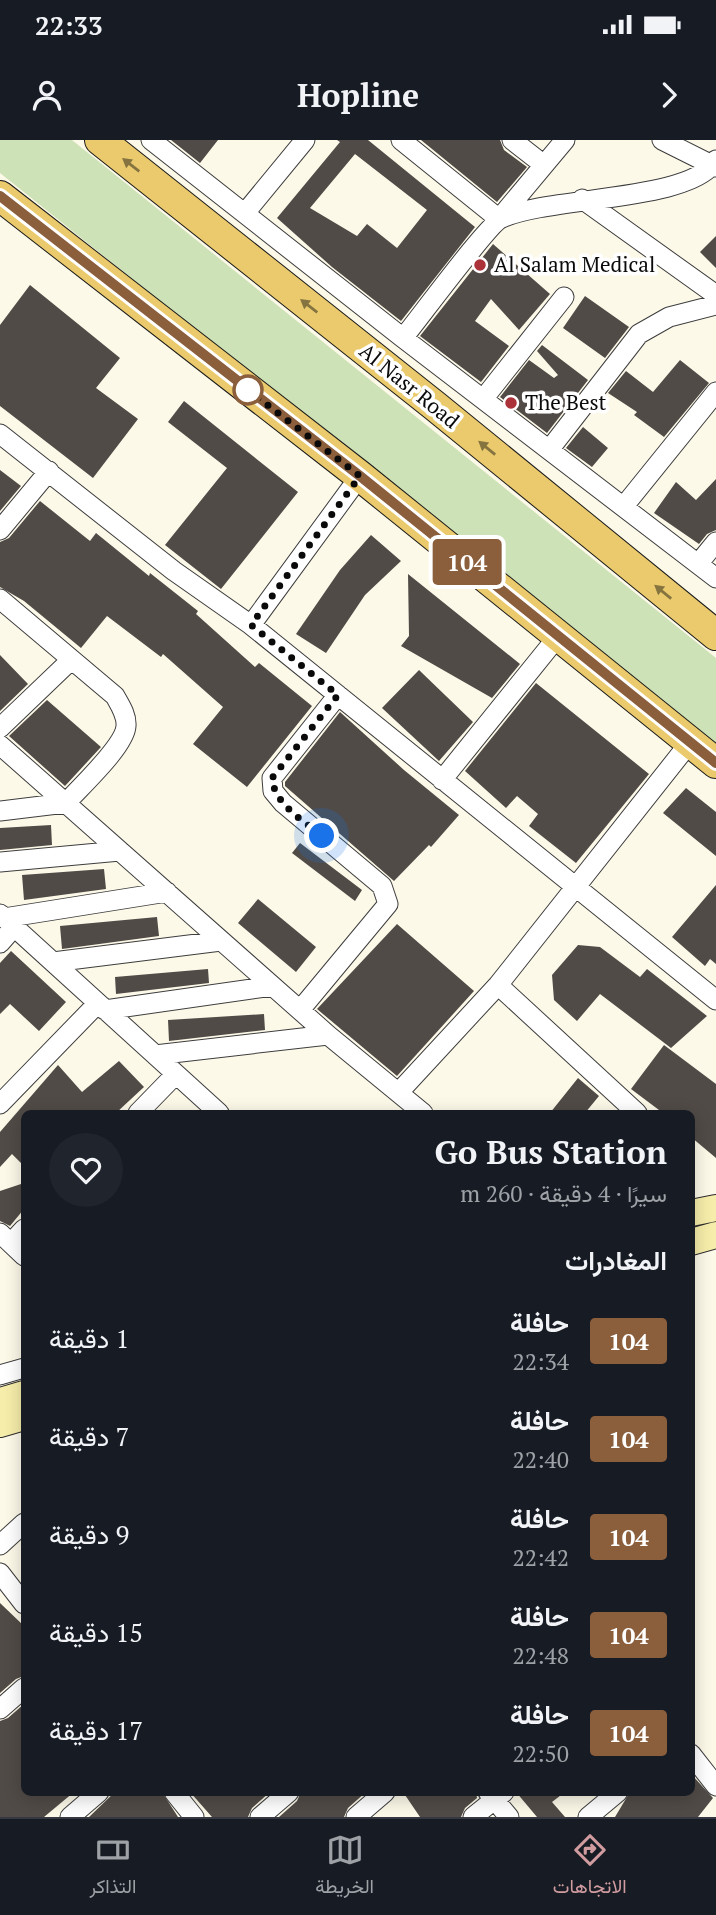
<!DOCTYPE html>
<html lang="ar">
<meta charset="utf-8">
<style>
:root{--surface:#171b24;--page:#20242c;--text:#f1f3f6;--muted:#9ea1a6;--line:#363941;--accent:#d19ca0}
body{margin:0;font-family:"PT Serif",Vazirmatn,serif;background:var(--page);color:var(--text);direction:rtl;height:100vh;display:flex;flex-direction:column;font-size:26px;white-space:nowrap}
*{box-sizing:border-box;margin:0}
p{font-size:23px;color:var(--muted)}
.icon{flex:none;width:38px;height:38px;fill:none;stroke:currentColor;stroke-width:2;stroke-linecap:round;stroke-linejoin:round}
.map{position:relative;flex:1;overflow:hidden;direction:ltr}
.drawer{position:absolute;left:21px;top:970px;width:674px;height:686px;display:flex;flex-direction:column;background:var(--surface);border-radius:10px;box-shadow:0 4px 18px #0003;direction:rtl}
.drawer>*{flex:none}
.badge{padding:0 14px;border-radius:5px;font-size:24px;line-height:46px}
.you{position:absolute;width:35px;height:35px;margin:-18px;border:5px solid #fff;border-radius:50%;background:#1a73e8;box-shadow:0 0 0 10px #1a73e833}
.map>.badge{position:absolute;translate:-50% -50%;box-shadow:0 0 0 4px #fff}
h2{padding:0 28px;font-size:26px;line-height:63px}
.round{display:grid;place-items:center;flex:none;width:74px;height:74px;border-radius:37px;background:var(--page)}
.head{display:flex;align-items:center;justify-content:space-between;height:119px;padding:0 28px}
h1{font-size:33px;font-weight:700;line-height:52px}
ul{padding:0;list-style:none}
li{display:flex;align-items:center;gap:21px;height:98px;padding:0 28px}
li div{flex:1}
li b{display:block;font-size:26px}
li em{font-style:normal}
li .badge{min-width:77px;font-weight:700;text-align:center}
.status{display:flex;justify-content:space-between;align-items:center;height:49px;padding:0 35px;background:var(--surface);direction:ltr}
.status svg{height:19px;fill:currentColor}
header{display:flex;justify-content:space-between;align-items:center;height:91px;padding:0 28px;background:var(--surface);font-size:32px;font-weight:700}
.tab-bar{display:flex;justify-content:space-around;align-items:center;height:98px;border-top:2px solid var(--line);background:var(--surface);font-size:19px;color:var(--muted)}
.tab-bar a{display:grid;justify-items:center;gap:4px}
.tab-bar .selected{color:var(--accent)}
.map>svg:first-child{display:block}
.green{fill:#cee2b7}
.building{fill:#514b47;fill-rule:evenodd}
.lines{fill:none;stroke-linecap:round;stroke-linejoin:round}
.minor-casing{stroke:#3d3d3d;stroke-width:21}
.secondary-casing{stroke:#2c2c2c;stroke-width:28}
.primary-casing{stroke:#1b1b1b;stroke-width:32}
.minor{stroke:#fff;stroke-width:19}
.secondary{stroke:#f6edaa;stroke-width:26}
.primary{stroke:#eaca6c;stroke-width:30}
.oneway{fill:#857440}
.line-casing{stroke:#fff;stroke-width:16}
.line{stroke:#8b5e3c;stroke-width:10}
.walk{stroke:#0a0a0a;stroke-width:7;stroke-dasharray:0 12.6}
.poi-dot{fill:#aa3238;stroke:#fff;stroke-width:2.5}
.stop-dot{fill:#fff;stroke:#8b5e3c;stroke-width:3.5}
.labels{text-anchor:middle;stroke-width:7;stroke-linejoin:round;paint-order:stroke}
.poi-label{font-size:21px;fill:#0a0a0a;stroke:#fff;text-anchor:start}
.street-label{font-size:21px;fill:#0a0a0a;stroke:#fff}
</style>
<div class="status"><b>22:33</b><svg viewBox="0 0 49 12"><path d="M0 12V9h3v3zM5 12V6h3v6zM10 12V3h3v9zM15 12V0h3v12zM26 1h20v11H26zM47 4h2v5h-2z"/></svg></div>
<header><svg class="icon" aria-label="forward" viewBox="0 0 24 24"><path d="M9 5l7 7-7 7"/></svg>Hopline<svg class="icon" aria-label="person" viewBox="0 0 24 24"><circle cx="12" cy="8" r="4"/><path d="M4 21q1-7 8-7t8 7"/></svg></header>
<div class="map">
<svg width="716" height="1677" viewBox="0 0 716 1677">
<rect width="100%" height="100%" fill="#fdf9e9"/>
<path class="green" d="M 0,0 L 72,0 L 716,518 L 716,606 L 0,33 Z"/>
<path class="building" d="M 171,0 L 218,0 L 200,23 Z
M 337,0 L 368,0 L 475,87 L 401,181 L 332,127 L 277,78 L 340,2 ZM 355,14 L 427,70 L 397,108 L 367,84 L 357,96 L 310,68 Z
M 421,0 L 500,0 L 504,10 L 527,27 L 497,62 Z
M 716,96 L 716,128 L 700,112 Z
M 493,104 L 550,154 L 519,190 L 491,159 L 475,181 L 509,206 L 481,242 L 420,196 Z
M 30,145 L 120,218 L 96,248 L 138,279 L 93,338 L 0,266 L 0,185 Z
M 585,156 L 629,187 L 605,218 L 563,188 Z
M 542,205 L 588,240 L 547,293 L 500,257 L 529,220 L 554,238 L 558,235 L 537,211 Z
M 680,220 L 709,243 L 664,297 L 634,275 L 637,272 L 608,253 L 626,231 L 653,252 Z
M 184,261 L 298,352 L 221,449 L 165,405 L 227,328 L 168,282 Z
M 583,287 L 608,308 L 592,327 L 566,308 Z
M 0,330 L 21,346 L 0,371 Z
M 716,339 L 716,390 L 707,394 L 699,404 L 654,373 L 676,342 L 696,360 Z
M 40,361 L 90,401 L 96,393 L 149,436 L 150,433 L 198,471 L 196,474 L 255,527 L 259,523 L 312,566 L 247,647 L 193,604 L 223,567 L 163,514 L 161,517 L 107,476 L 81,508 L 24,461 L 0,447 L 0,402 L 9,398 Z
M 371,395 L 401,421 L 365,455 L 326,513 L 296,494 L 340,430 Z
M 408,434 L 520,524 L 492,558 L 401,506 L 409,496 Z
M 0,515 L 28,544 L 0,571 Z
M 419,530 L 473,582 L 439,621 L 382,568 Z
M 536,543 L 649,634 L 576,723 L 529,686 L 538,674 L 517,656 L 506,668 L 465,631 Z
M 47,560 L 101,607 L 65,646 L 9,596 Z
M 340,572 L 404,630 L 459,675 L 431,707 L 429,705 L 394,741 L 285,646 L 285,642 Z
M 686,648 L 716,672 L 716,716 L 663,673 Z
M 51,685 L 52,705 L 0,710 L 0,688 Z
M 300,703 L 362,750 L 355,761 L 292,713 Z
M 104,729 L 106,749 L 24,760 L 22,735 Z
M 716,745 L 716,824 L 710,819 L 705,826 L 672,797 Z
M 258,759 L 316,807 L 296,832 L 238,783 Z
M 157,777 L 159,796 L 62,809 L 60,786 Z
M 397,784 L 474,851 L 397,936 L 317,869 Z
M 578,805 L 600,807 L 640,837 L 647,829 L 707,876 L 671,908 L 600,854 L 577,881 L 554,860 L 552,835 Z
M 11,811 L 66,862 L 39,891 L 10,864 L 0,874 L 0,823 Z
M 208,829 L 209,843 L 116,854 L 115,837 Z
M 264,874 L 265,890 L 169,901 L 168,880 Z
M 664,905 L 716,944 L 716,1018 L 691,997 L 691,973 L 663,973 L 631,949 Z
M 119,921 L 144,947 L 116,973 L 24,973 L 24,1026 L 12,1014 L 0,1027 L 0,992 L 58,925 L 82,952 Z
M 578,938 L 599,956 L 585,973 L 550,973 Z
M 24,1043 L 24,1069 L 10,1086 L 0,1081 L 0,1051 Z
M 0,1463 L 24,1486 L 24,1536 L 16,1539 L 0,1553 Z
M 24,1564 L 24,1652 L 74,1652 L 44,1677 L 0,1677 L 0,1581 L 8,1578 Z
M 691,1634 L 713,1658 L 698,1677 L 615,1677 L 630,1652 L 691,1652 Z
M 115,1652 L 162,1652 L 178,1677 L 89,1677 Z
M 190,1652 L 270,1652 L 252,1668 L 248,1677 L 212,1677 Z
M 301,1652 L 366,1652 L 348,1668 L 344,1677 L 279,1677 L 297,1661 Z
M 403,1652 L 476,1652 L 477,1658 L 465,1668 L 461,1677 L 420,1677 Z
M 516,1652 L 565,1652 L 552,1662 L 565,1677 L 537,1677 Z"/>
<g class="lines">
<defs>
<path id="minor" d="M 151,0 L 403,198 L 716,438
M 401,0 L 499,79 L 565,0
M 512,0 L 544,25
M 662,0 L 716,27
M 582,59 L 716,155
M 245,73 L 305,0
M 403,198 C 418,180 489,83 502,78 C 550,56 692,62 716,20
M 484,258 L 564,157
M 0,294 L 174,431 L 251,485 L 716,860
M 549,310 L 639,194 L 669,177 L 716,165
M 624,366 L 716,252
M 0,390 L 49,331
M 698,424 L 716,402
M 0,459 L 115,556 C 120,565 127,575 126,586 C 125,606 80,647 66,663 L 0,671
M 251,485 L 360,336
M 0,588 L 71,520
M 0,605 L 328,895 L 423,973
M 442,640 L 559,495
M 0,722 L 120,711
M 0,774 L 219,973
M 4,778 L 167,752
M 0,803 L 14,787
M 53,822 L 221,801
M 498,845 L 637,973
M 105,870 L 272,846
M 300,870 L 388,764 L 382,746 L 283,663 L 273,651 L 272,638 L 338,555
M 155,915 L 328,895
M 399,952 L 498,845 L 691,601
M 0,964 L 98,863
M 138,973 L 176,934
M 0,1093 L 24,1116
M 11,1103 L 24,1089
M 0,1235 L 24,1228
M 0,1405 L 24,1383
M 0,1433 L 24,1464
M 0,1569 L 24,1548
M 691,1614 L 716,1646
M 174,1652 L 194,1677
M 488,1652 L 509,1677
M 70,1677 L 99,1652
M 260,1677 L 289,1652
M 356,1677 L 385,1652
M 473,1677 L 504,1652
M 588,1677 L 618,1652"/>
<path id="secondary" d="M 691,1073 L 716,1068
M 691,1102 L 716,1095
M 0,1261 L 24,1254
M 0,1284 L 24,1277"/>
<path id="primary" d="M 100,0 L 435,266 L 716,495
M 0,56 L 360,336 L 716,623"/>
</defs>
<use href="#minor" class="minor-casing"/>
<use href="#secondary" class="secondary-casing"/>
<use href="#primary" class="primary-casing"/>
<use href="#minor" class="minor"/>
<use href="#secondary" class="secondary"/>
<use href="#primary" class="primary"/>
</g>
<defs><path id="oneway-solid" d="M-6-.8H1V-3.2L6.5 0L1 3.2V.8H-6Z" transform="scale(1.75)"/></defs>
<g class="oneway">
<use href="#oneway-solid" transform="translate(131 25) rotate(-142)"/>
<use href="#oneway-solid" transform="translate(309 166) rotate(-142)"/>
<use href="#oneway-solid" transform="translate(487 308) rotate(-141)"/>
<use href="#oneway-solid" transform="translate(663 452) rotate(-141)"/>
</g>
<g class="lines">
<defs>
<path id="line" d="M 0,56 L 360,336 L 716,623"/>
</defs>
<use href="#line" class="line-casing"/>
<use href="#line" class="line"/>
<path class="walk" d="M 248,250 L 360,336 L 251,485 L 338,555 L 272,638 C 274,664 303,680 322,696"/>
</g>
<g class="poi-dot">
<circle cx="480" cy="125" r="7"/>
<circle cx="511" cy="263" r="7"/>
</g>
<circle class="stop-dot" cx="248" cy="250" r="14"/>
<g class="labels">
<g class="poi-label">
<text x="494" y="132">Al Salam Medical</text>
<text x="525" y="270">The Best</text>
</g>
<g class="street-label">
<text transform="translate(409 246) rotate(39)" y="7">Al Nasr Road</text>
</g>
</g>
</svg>
<div class="you" style="left:322px;top:696px"></div>
<b class="badge" style="left:467px;top:422px;background:#8b5e3c;color:#fff">104</b>
<section class="drawer">
<div class="head"><div><h1>Go Bus Station</h1><p>سيرًا · 4 دقيقة · 260 m</p></div><a class="round"><svg class="icon" aria-label="heart" viewBox="0 0 24 24"><path d="M12 20l-8-8c-3-5 5-10 8-4 3-6 11-1 8 4z"/></svg></a></div>
<h2>المغادرات</h2>
<ul>
<li><span class="badge" style="background:#8b5e3c;color:#fff">104</span><div><b>حافلة</b><p>22:34</p></div><em>1 دقيقة</em></li>
<li><span class="badge" style="background:#8b5e3c;color:#fff">104</span><div><b>حافلة</b><p>22:40</p></div><em>7 دقيقة</em></li>
<li><span class="badge" style="background:#8b5e3c;color:#fff">104</span><div><b>حافلة</b><p>22:42</p></div><em>9 دقيقة</em></li>
<li><span class="badge" style="background:#8b5e3c;color:#fff">104</span><div><b>حافلة</b><p>22:48</p></div><em>15 دقيقة</em></li>
<li><span class="badge" style="background:#8b5e3c;color:#fff">104</span><div><b>حافلة</b><p>22:50</p></div><em>17 دقيقة</em></li>
</ul>
</section>
</div>
<nav class="tab-bar">
<a class="selected"><svg class="icon" aria-label="directions" viewBox="0 0 24 24"><path d="M12 3l9 9-9 9-9-9zM9 14v-3h6M13 9l2 2-2 2"/></svg>الاتجاهات</a>
<a><svg class="icon" aria-label="map" viewBox="0 0 24 24"><path d="M3 6l6-2 6 2 6-2v14l-6 2-6-2-6 2zM9 4v14M15 6v14"/></svg>الخريطة</a>
<a><svg class="icon" aria-label="tickets" viewBox="0 0 24 24"><path d="M3 7h18v10H3zM15 7v10"/></svg>التذاكر</a>
</nav>
